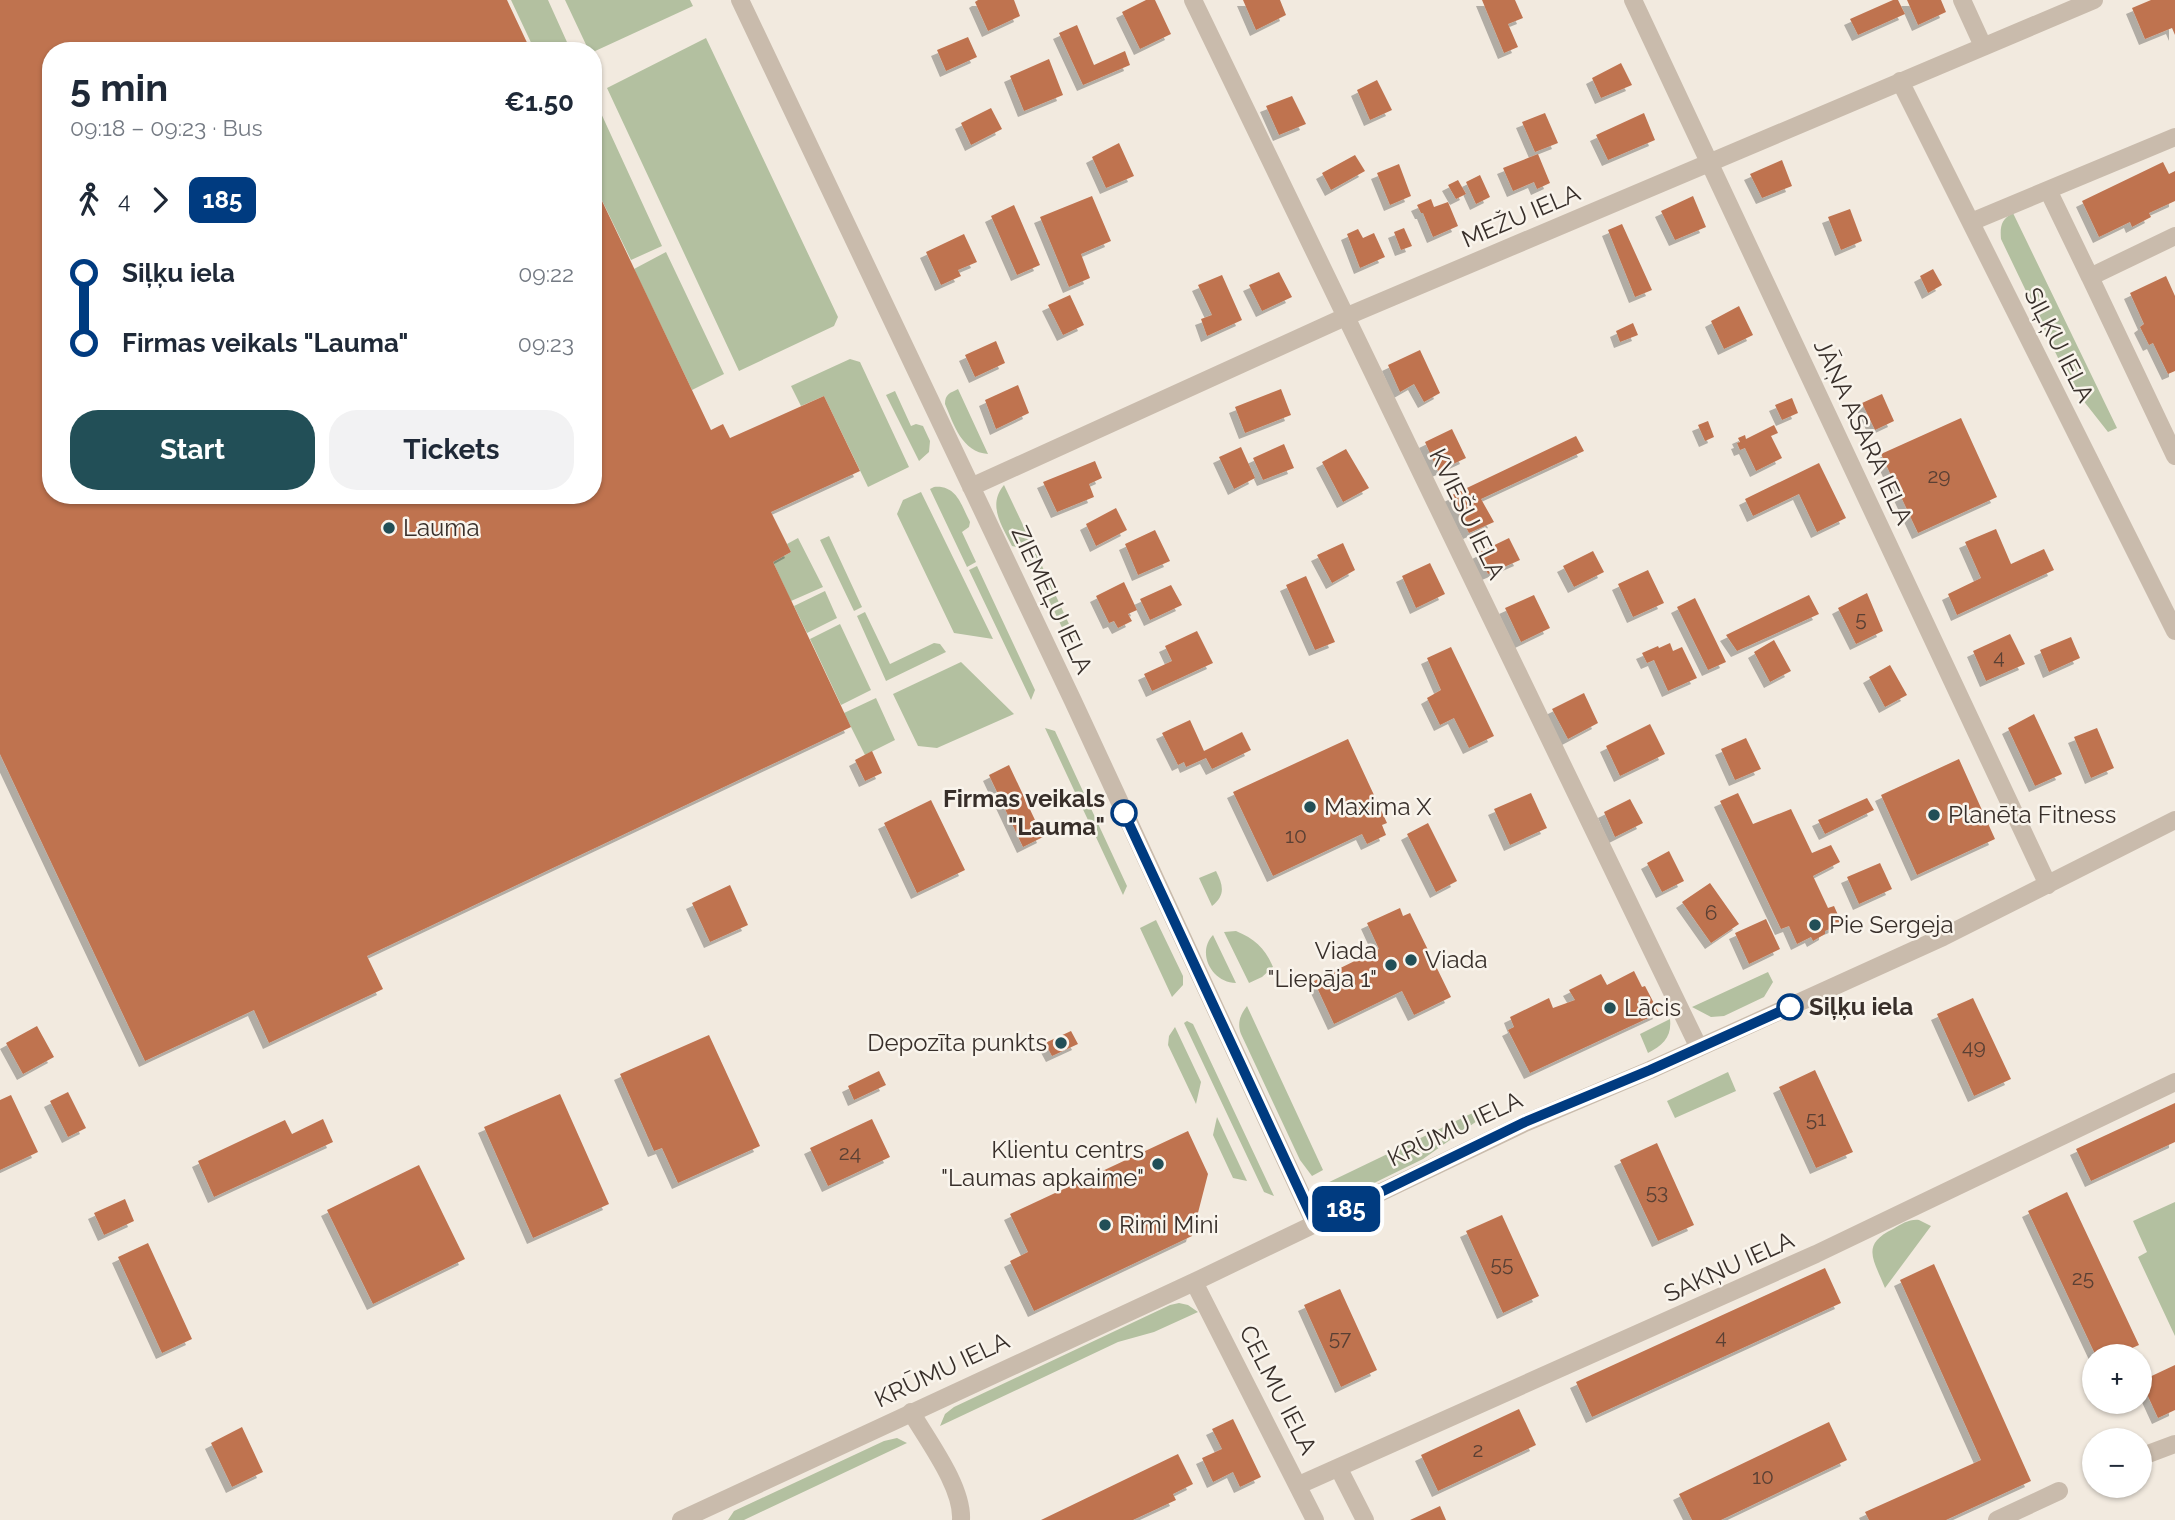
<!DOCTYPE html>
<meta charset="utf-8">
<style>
:root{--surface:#fff;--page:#f2f2f3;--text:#1f2937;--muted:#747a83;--accent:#224f57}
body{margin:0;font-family:Raleway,sans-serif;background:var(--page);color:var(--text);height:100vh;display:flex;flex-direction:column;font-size:26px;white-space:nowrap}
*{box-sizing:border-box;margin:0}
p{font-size:23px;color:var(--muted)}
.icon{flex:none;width:38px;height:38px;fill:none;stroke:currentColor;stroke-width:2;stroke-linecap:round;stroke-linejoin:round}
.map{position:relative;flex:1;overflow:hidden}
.sheet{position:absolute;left:42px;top:42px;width:560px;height:462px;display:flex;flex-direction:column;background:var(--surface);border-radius:28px;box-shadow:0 2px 5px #0004}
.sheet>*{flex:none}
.badge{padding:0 14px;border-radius:10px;font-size:24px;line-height:46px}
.controls{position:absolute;left:2082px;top:1344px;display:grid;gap:14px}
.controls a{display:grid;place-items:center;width:70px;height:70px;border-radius:50%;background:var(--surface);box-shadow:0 2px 5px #0004;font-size:35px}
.map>.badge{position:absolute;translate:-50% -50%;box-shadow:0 0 0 4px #fff}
.legs{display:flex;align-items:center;gap:10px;height:77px;padding:0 28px;font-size:23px}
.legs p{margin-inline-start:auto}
.overview{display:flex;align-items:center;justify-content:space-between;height:119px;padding:0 28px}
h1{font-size:38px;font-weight:700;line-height:52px}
.cta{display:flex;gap:14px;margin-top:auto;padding:14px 28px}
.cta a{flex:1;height:80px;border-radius:28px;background:var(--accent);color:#fff;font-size:28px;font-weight:700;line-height:80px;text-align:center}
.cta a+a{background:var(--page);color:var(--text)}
ul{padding:0 28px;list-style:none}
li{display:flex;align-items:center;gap:24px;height:70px;font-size:26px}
li i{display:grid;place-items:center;width:10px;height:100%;margin:0 9px;background:currentColor}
li i::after{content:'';width:18px;height:18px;margin:-9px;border:5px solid;border-radius:50%;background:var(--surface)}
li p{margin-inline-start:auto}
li:first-child i{background:linear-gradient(#0000 50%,currentColor 0)}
li:last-child i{background:linear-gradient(currentColor 50%,#0000 0)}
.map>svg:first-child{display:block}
.green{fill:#b3c0a0}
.building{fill:#bf7350;filter:url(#shadow)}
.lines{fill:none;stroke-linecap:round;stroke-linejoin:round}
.minor{stroke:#c9bbac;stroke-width:18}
.line-1-casing{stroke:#fff;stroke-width:16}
.line-1{stroke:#003b80;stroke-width:10}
.poi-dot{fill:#224f57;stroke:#f9f4ec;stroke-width:2.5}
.stop-1-dot{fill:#fff;stroke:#003b80;stroke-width:3.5}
.labels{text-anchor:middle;stroke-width:5;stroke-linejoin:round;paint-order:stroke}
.number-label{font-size:21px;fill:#5a4034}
.street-label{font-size:24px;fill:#382f2a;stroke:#f9f4ec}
.poi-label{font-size:24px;fill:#382f2a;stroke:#f9f4ec;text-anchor:start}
.stop-label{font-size:24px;font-weight:bold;fill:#382f2a;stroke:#f9f4ec;text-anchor:end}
</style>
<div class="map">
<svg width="2175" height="1520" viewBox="0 0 2175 1520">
<defs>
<filter id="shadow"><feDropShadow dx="-6" dy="6" stdDeviation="0" flood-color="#0004"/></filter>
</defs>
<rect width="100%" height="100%" fill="#f2eadf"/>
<path class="green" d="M 511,0 L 548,0 L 571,51 L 535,51 Z
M 565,0 L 690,0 L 693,6 L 593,52 L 589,51 Z
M 706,38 L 838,317 L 834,326 L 739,371 L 607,88 Z
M 594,98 L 662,246 L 631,260 L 593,182 Z
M 2013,213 L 2117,428 L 2108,432 L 2071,385 L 2001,239 C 2000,227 2001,219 2013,213 Z
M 666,252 L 724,374 L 692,390 L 634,269 Z
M 850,359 L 860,362 L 909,467 L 868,487 L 824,396 L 801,406 L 791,386 Z
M 958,389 L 988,454 C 962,452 954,425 945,404 C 945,394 950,393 958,389 Z
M 895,391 L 911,426 L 916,424 L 923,426 L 930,441 L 929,452 L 919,461 L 886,395 Z
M 1004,485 L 1032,544 L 1021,548 L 1012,546 C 1002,526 987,505 1004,485 Z
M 934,487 C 957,485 961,505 970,522 L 969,527 L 962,532 L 976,562 L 967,567 L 930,489 Z
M 921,492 L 993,639 L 954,633 L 897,514 L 903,500 Z
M 829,536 L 862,607 L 854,611 L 820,540 Z
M 798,538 L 823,587 L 791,601 L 773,562 L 791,552 L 787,544 Z
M 1036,553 L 1075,637 L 1072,638 L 1066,636 L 1030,560 Z
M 977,566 L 1035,690 L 1031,700 L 969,570 Z
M 825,591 L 837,618 L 807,633 L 794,606 Z
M 865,612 L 890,664 L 934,643 L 940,644 L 946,652 L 886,681 L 857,616 Z
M 840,624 L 871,690 L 841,705 L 810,639 Z
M 961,662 L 1014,714 L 937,748 L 918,746 L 893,694 Z
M 876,698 L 895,740 L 865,755 L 844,713 Z
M 1045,728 L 1055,731 L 1127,886 L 1123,895 Z
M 1216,871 C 1223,885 1226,895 1212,906 L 1199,878 Z
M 1156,920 L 1183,976 L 1183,985 L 1172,997 L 1140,928 Z
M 1236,931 C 1255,939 1265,948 1273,967 L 1262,977 L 1249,983 L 1224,932 Z
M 1213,935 L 1236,983 C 1212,983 1196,953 1213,935 Z
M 1768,972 L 1773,982 L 1764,997 L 1724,1016 L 1711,1017 L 1692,1007 Z
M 1247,1006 L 1323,1170 L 1312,1176 L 1300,1160 L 1241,1034 C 1237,1023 1240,1015 1247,1006 Z
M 1670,1019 C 1672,1037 1663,1045 1648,1053 L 1640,1034 Z
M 1187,1021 L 1193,1024 L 1274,1196 L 1264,1192 L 1184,1023 Z
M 1175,1027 L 1201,1082 L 1196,1104 L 1168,1045 L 1169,1036 Z
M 1728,1072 L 1736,1091 L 1675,1118 L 1667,1101 Z
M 1485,1107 L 1477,1121 L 1423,1159 L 1364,1188 L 1352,1191 L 1323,1185 Z
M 1217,1117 L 1247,1181 L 1233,1178 L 1213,1135 Z
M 2175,1202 L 2175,1336 L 2138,1257 L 2147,1252 L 2133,1221 Z
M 1919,1220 L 1931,1226 L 1885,1288 C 1874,1260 1860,1245 1893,1229 C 1902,1224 1909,1219 1919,1220 Z
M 1179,1303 L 1188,1305 L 1198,1312 L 1154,1332 L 1118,1342 L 940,1426 L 945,1414 L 954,1407 L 1170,1305 Z
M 897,1438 L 907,1443 L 744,1520 L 728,1520 L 734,1511 L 884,1441 Z"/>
<path class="building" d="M 0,0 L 507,0 L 531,51 L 51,51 L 51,495 L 593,495 L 593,182 L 711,430 L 723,424 L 730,438 L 824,396 L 860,471 L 771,512 L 791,552 L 773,562 L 851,727 L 367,956 L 383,989 L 269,1043 L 254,1010 L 145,1061 L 0,754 Z
M 978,0 L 1014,0 L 1020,16 L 988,31 L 975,2 Z
M 1146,0 L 1155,0 L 1171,34 L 1140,49 L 1122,12 Z
M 1243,0 L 1280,0 L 1286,15 L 1256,30 Z
M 1482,0 L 1515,0 L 1523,18 L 1508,24 L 1518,47 L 1504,53 Z
M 1893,0 L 1898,0 L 1905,14 L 1858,35 L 1850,19 Z
M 1907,0 L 1941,0 L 1946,12 L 1918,25 Z
M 2151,0 L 2175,0 L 2175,35 L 2172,28 L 2145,39 L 2132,8 Z
M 1077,25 L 1094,65 L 1125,51 L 1130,65 L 1083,85 L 1059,33 Z
M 968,37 L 977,57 L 946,71 L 937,50 Z
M 1049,59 L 1063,95 L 1024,111 L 1010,76 Z
M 1621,63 L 1632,85 L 1601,98 L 1592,78 Z
M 1377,80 L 1392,110 L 1370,120 L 1357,90 Z
M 1292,96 L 1306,124 L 1279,135 L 1266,106 Z
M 991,108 L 1002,129 L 971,145 L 961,123 Z
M 1545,113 L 1558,143 L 1535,152 L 1522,122 Z
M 1644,113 L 1655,140 L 1608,160 L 1596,135 Z
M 1119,143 L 1134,176 L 1106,188 L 1092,157 Z
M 1538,154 L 1550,183 L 1537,189 L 1534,182 L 1513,191 L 1503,168 Z
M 1355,155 L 1365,171 L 1331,190 L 1322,173 Z
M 1782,160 L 1792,186 L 1762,198 L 1750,174 Z
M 2163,162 L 2169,174 L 2175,171 L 2175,201 L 2149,213 L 2151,217 L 2132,227 L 2130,222 L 2099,237 L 2082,201 Z
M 1399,164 L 1411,196 L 1390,205 L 1377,173 Z
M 1480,175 L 1490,197 L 1476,204 L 1466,182 Z
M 1458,180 L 1466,194 L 1456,199 L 1448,185 Z
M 1092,196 L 1111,241 L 1081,254 L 1090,278 L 1069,287 L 1040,217 Z
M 1693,196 L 1706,227 L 1675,240 L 1661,211 Z
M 1431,199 L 1434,207 L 1448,202 L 1458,226 L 1433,237 L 1423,213 L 1421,213 L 1417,205 Z
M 1014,205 L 1040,265 L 1017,275 L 991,216 Z
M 1850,209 L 1862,241 L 1841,250 L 1828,217 Z
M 1622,224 L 1652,290 L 1635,297 L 1608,230 Z
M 1404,228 L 1412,246 L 1401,250 L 1394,232 Z
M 1358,229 L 1363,238 L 1374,233 L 1385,257 L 1360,268 L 1347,234 Z
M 964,234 L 977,262 L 958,270 L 961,276 L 941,285 L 926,252 Z
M 1933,269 L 1942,285 L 1928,293 L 1920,276 Z
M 1279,272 L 1292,297 L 1262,311 L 1249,285 Z
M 1222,275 L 1242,320 L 1207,336 L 1201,319 L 1212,315 L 1198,285 Z
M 2166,276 L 2175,296 L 2175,371 L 2168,374 L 2153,343 L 2149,345 L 2140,327 L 2144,324 L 2130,293 Z
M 1070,295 L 1084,325 L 1063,335 L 1048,305 Z
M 1739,306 L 1753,335 L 1724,349 L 1711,321 Z
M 1633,323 L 1638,335 L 1620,342 L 1616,331 Z
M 996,341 L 1005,363 L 975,377 L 965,355 Z
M 1420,350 L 1440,393 L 1424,402 L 1414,384 L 1400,392 L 1388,365 Z
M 1018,385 L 1029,413 L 996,429 L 985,400 Z
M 1281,389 L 1291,415 L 1245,433 L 1235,407 Z
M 1882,394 L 1894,421 L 1875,430 L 1862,403 Z
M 1792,398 L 1798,413 L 1782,420 L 1775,405 Z
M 1961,418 L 1997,497 L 1918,533 L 1881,454 Z
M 1708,421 L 1714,437 L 1705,441 L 1698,425 Z
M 1774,425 L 1778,433 L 1771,436 L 1782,458 L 1756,471 L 1745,448 L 1740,450 L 1737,443 L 1740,442 L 1738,438 L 1745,435 L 1746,439 Z
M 1452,429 L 1466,458 L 1438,471 L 1425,442 Z
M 1576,436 L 1584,451 L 1481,499 L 1494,522 L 1469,533 L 1450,496 Z
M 1284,444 L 1294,468 L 1263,480 L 1253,458 Z
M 1241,447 L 1255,478 L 1234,489 L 1219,457 Z
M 1346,449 L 1369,488 L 1343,502 L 1322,462 Z
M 1095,461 L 1102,478 L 1089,484 L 1094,497 L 1057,512 L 1043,482 Z
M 1819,463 L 1846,518 L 1817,532 L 1799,494 L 1753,516 L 1745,499 Z
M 1116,508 L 1127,530 L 1096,546 L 1086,524 Z
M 1996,529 L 2011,564 L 2044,549 L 2054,570 L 1957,615 L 1948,594 L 1981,578 L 1965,542 Z
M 1155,530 L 1170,561 L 1138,575 L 1125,544 Z
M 1509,538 L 1520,560 L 1488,574 L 1478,553 Z
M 1343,543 L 1355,570 L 1332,583 L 1317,555 Z
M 1593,551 L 1604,572 L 1574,587 L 1563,566 Z
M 1430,563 L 1445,594 L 1416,608 L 1402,576 Z
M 1648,570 L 1664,603 L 1633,617 L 1618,584 Z
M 1306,576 L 1335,642 L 1315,650 L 1286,585 Z
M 1124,582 L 1137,610 L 1128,614 L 1132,621 L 1118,628 L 1114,621 L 1109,623 L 1096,596 Z
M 1171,585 L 1182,605 L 1150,620 L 1140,599 Z
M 1867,593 L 1883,631 L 1856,644 L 1838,608 Z
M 1534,595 L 1550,628 L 1521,642 L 1505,608 Z
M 1809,595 L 1819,614 L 1737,651 L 1726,635 Z
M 1695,598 L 1726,662 L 1708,670 L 1677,607 Z
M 1197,631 L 1213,663 L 1152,691 L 1144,674 L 1172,661 L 1165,646 Z
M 2010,634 L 2025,664 L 1986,681 L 1973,651 Z
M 2071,637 L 2080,658 L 2049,672 L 2040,650 Z
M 1774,640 L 1791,671 L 1770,682 L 1754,652 Z
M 1670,643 L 1673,651 L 1682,647 L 1697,678 L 1668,691 L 1654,660 L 1647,663 L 1642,653 L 1658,646 L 1659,648 Z
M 1451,647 L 1494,736 L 1469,748 L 1454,718 L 1440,725 L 1427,698 L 1441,690 L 1427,658 Z
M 1890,665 L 1907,695 L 1885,707 L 1869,677 Z
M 1584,693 L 1598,723 L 1568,739 L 1552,709 Z
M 2034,714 L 2062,774 L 2035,786 L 2008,728 Z
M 1190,720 L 1204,751 L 1242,732 L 1251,750 L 1212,769 L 1206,758 L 1186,767 L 1184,762 L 1178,765 L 1162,733 Z
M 1650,724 L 1665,754 L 1620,776 L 1606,746 Z
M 2097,728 L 2114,768 L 2091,778 L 2074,737 Z
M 1746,738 L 1761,769 L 1735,780 L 1721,749 Z
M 1348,739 L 1387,823 L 1382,825 L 1386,835 L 1367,844 L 1362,834 L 1273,876 L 1233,792 Z
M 872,751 L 882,773 L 865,781 L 855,760 Z
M 1959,759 L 1995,839 L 1917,875 L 1881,795 Z
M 1009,765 L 1043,837 L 1023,847 L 989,775 Z
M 1531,793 L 1547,828 L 1510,845 L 1494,809 Z
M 1738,793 L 1753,824 L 1791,809 L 1812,853 L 1831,845 L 1840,862 L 1813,876 L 1828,908 L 1834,906 L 1842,924 L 1825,931 L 1825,934 L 1813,941 L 1811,937 L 1797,944 L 1789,926 L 1781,929 L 1720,801 Z
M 1867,798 L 1874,810 L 1825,834 L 1818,820 Z
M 1630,799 L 1643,823 L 1615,837 L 1604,812 Z
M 931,800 L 965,870 L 917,893 L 884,823 Z
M 1428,823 L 1457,881 L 1436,892 L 1407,834 Z
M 1669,851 L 1684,881 L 1662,892 L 1647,863 Z
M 1880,863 L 1892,889 L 1859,904 L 1847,877 Z
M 1710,883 L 1739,924 L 1711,943 L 1682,902 Z
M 730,885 L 748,925 L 710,942 L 692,903 Z
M 1400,908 L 1403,916 L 1410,913 L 1451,997 L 1414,1015 L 1402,991 L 1334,1024 L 1314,981 L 1379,949 L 1367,923 Z
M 1766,919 L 1780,949 L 1749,964 L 1735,933 Z
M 1634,971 L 1642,987 L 1645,986 L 1659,1013 L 1530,1073 L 1508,1030 L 1514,1027 L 1510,1017 L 1549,998 L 1553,1008 L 1575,1000 L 1569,990 L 1601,974 L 1607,985 Z
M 1973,998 L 2011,1079 L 1974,1096 L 1937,1014 Z
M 37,1026 L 54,1057 L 23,1074 L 6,1043 Z
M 1071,1031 L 1078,1044 L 1052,1056 L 1045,1043 Z
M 709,1035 L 760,1146 L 678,1183 L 662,1148 L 654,1151 L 620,1074 Z
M 1815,1070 L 1853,1152 L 1816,1168 L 1779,1087 Z
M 879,1071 L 886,1085 L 854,1100 L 848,1086 Z
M 68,1092 L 86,1128 L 68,1137 L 50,1101 Z
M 560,1094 L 609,1204 L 533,1238 L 484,1127 Z
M 11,1095 L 38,1152 L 0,1170 L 0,1100 Z
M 2175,1103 L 2175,1142 L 2091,1181 L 2076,1149 Z
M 323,1119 L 333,1142 L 214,1197 L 198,1161 L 285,1120 L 292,1134 Z
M 872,1119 L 890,1157 L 828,1186 L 810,1148 Z
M 1188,1131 L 1208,1174 L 1192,1236 L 1034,1311 L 1010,1261 L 1028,1252 L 1010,1214 Z
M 1657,1143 L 1694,1225 L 1658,1241 L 1620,1160 Z
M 419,1165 L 465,1259 L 373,1304 L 327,1210 Z
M 2067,1192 L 2139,1345 L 2114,1356 L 2096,1356 L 2028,1211 Z
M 125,1199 L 134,1221 L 104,1235 L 94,1213 Z
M 1502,1215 L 1539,1296 L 1503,1313 L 1466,1231 Z
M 148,1243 L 192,1339 L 162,1353 L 118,1257 Z
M 1934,1264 L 2031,1481 L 1946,1520 L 1869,1520 L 1865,1512 L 1981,1460 L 1900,1280 Z
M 1825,1268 L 1841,1303 L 1592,1417 L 1576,1382 Z
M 1340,1289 L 1377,1370 L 1341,1387 L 1304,1305 Z
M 2175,1365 L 2175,1410 L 2158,1418 L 2141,1381 Z
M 1519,1409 L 1536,1445 L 1438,1491 L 1421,1455 Z
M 1233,1419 L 1261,1477 L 1240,1487 L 1233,1472 L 1213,1482 L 1202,1458 L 1222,1449 L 1212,1429 Z
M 1829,1422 L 1847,1460 L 1721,1520 L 1692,1520 L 1679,1494 Z
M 242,1427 L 263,1472 L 232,1487 L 211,1443 Z
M 1178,1454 L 1193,1484 L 1173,1494 L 1176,1500 L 1133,1520 L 1041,1520 Z
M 1440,1506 L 1446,1520 L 1410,1520 Z"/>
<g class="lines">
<path class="minor" d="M 740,0 L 1073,701 L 1315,1224
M 1193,0 L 1699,1048
M 1633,0 L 2048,885
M 1962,0 L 1983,46
M 1900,81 L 2175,631
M 2048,190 L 2090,277
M 1971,222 L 2175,137
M 2175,236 L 2090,277 L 2175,456
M 971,487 L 1345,317 L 2094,0
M 1194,1282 L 1315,1520
M 911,1412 C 928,1441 963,1487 961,1520
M 2140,1457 L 2175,1444
M 1339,1469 L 1365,1520
M 1299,1485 L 1816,1254 L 2175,1082
M 681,1520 L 1194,1282 L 1525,1123 L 1650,1070 L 1943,937 L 2175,820
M 1997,1520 L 2059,1491"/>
</g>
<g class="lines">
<defs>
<path id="line-1" d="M 1124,813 L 1315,1224 L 1525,1122 L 1650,1070 L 1790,1007"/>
</defs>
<use href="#line-1" class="line-1-casing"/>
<use href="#line-1" class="line-1"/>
</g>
<g class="poi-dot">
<circle cx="389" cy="528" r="7"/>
<circle cx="1310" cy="807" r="7"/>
<circle cx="1934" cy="815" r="7"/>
<circle cx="1815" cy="925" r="7"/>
<circle cx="1411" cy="960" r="7"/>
<circle cx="1391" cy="965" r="7"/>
<circle cx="1610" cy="1008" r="7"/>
<circle cx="1061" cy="1043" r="7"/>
<circle cx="1158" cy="1164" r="7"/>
<circle cx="1105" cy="1225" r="7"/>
</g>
<g class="stop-1-dot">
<circle cx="1124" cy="813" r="12"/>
<circle cx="1790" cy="1007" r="12"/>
</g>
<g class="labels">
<g class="number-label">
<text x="1939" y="483">29</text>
<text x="1861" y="626">5</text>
<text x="1999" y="664">4</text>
<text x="1296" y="843">10</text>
<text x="1711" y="920">6</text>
<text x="1974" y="1054">49</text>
<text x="1816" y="1126">51</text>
<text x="850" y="1160">24</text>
<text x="1657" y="1199">53</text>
<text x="1502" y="1271">55</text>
<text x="2083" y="1285">25</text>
<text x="1721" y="1344">4</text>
<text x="1340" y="1345">57</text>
<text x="1478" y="1457">2</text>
<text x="1763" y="1484">10</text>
</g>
<g class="street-label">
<text transform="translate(1521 216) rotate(-23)" y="8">MEŽU IELA</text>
<text transform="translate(2059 345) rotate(63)" y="8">SIĻĶU IELA</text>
<text transform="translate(1863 432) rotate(65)" y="8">JĀŅA ASARA IELA</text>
<text transform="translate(1467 514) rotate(64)" y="8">KVIEŠU IELA</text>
<text transform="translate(1052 600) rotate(65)" y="8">ZIEMEĻU IELA</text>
<text transform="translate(1455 1129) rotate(-25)" y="8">KRŪMU IELA</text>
<text transform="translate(1729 1267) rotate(-24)" y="8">SAKŅU IELA</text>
<text transform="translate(942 1370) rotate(-25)" y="8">KRŪMU IELA</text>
<text transform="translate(1278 1390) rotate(63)" y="8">CELMU IELA</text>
</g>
<g class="poi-label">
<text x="403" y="536">Lauma</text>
<text x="1324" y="815">Maxima X</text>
<text x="1948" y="823">Planēta Fitness</text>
<text x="1829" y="933">Pie Sergeja</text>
<text x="1377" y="959" text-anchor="end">Viada<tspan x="1377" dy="28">"Liepāja 1"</tspan></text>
<text x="1425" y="968">Viada</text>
<text x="1624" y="1016">Lācis</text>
<text x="1047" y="1051" text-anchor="end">Depozīta punkts</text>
<text x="1144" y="1158" text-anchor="end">Klientu centrs<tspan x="1144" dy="28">"Laumas apkaime"</tspan></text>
<text x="1119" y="1233">Rimi Mini</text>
</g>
<g class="stop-label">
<text x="1105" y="807">Firmas veikals<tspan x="1105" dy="28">"Lauma"</tspan></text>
<text x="1809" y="1015" text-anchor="start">Siļķu iela</text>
</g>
</g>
</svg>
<div class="controls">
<a>+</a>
<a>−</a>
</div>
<b class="badge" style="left:1346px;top:1209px;background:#003b80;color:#fff">185</b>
<section class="sheet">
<div class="overview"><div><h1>5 min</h1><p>09:18 – 09:23 · Bus</p></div><b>€1.50</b></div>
<div class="legs"><svg class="icon" aria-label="walk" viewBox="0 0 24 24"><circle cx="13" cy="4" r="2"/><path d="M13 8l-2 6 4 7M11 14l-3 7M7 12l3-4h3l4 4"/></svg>4<svg class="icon" aria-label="forward" viewBox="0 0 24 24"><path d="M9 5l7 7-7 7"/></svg><b class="badge" style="background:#003b80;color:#fff">185</b></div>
<ul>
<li><i style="color:#003b80"></i><b>Siļķu iela</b><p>09:22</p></li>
<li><i style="color:#003b80"></i><b>Firmas veikals &quot;Lauma&quot;</b><p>09:23</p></li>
</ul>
<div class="cta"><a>Start</a><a>Tickets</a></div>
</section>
</div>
